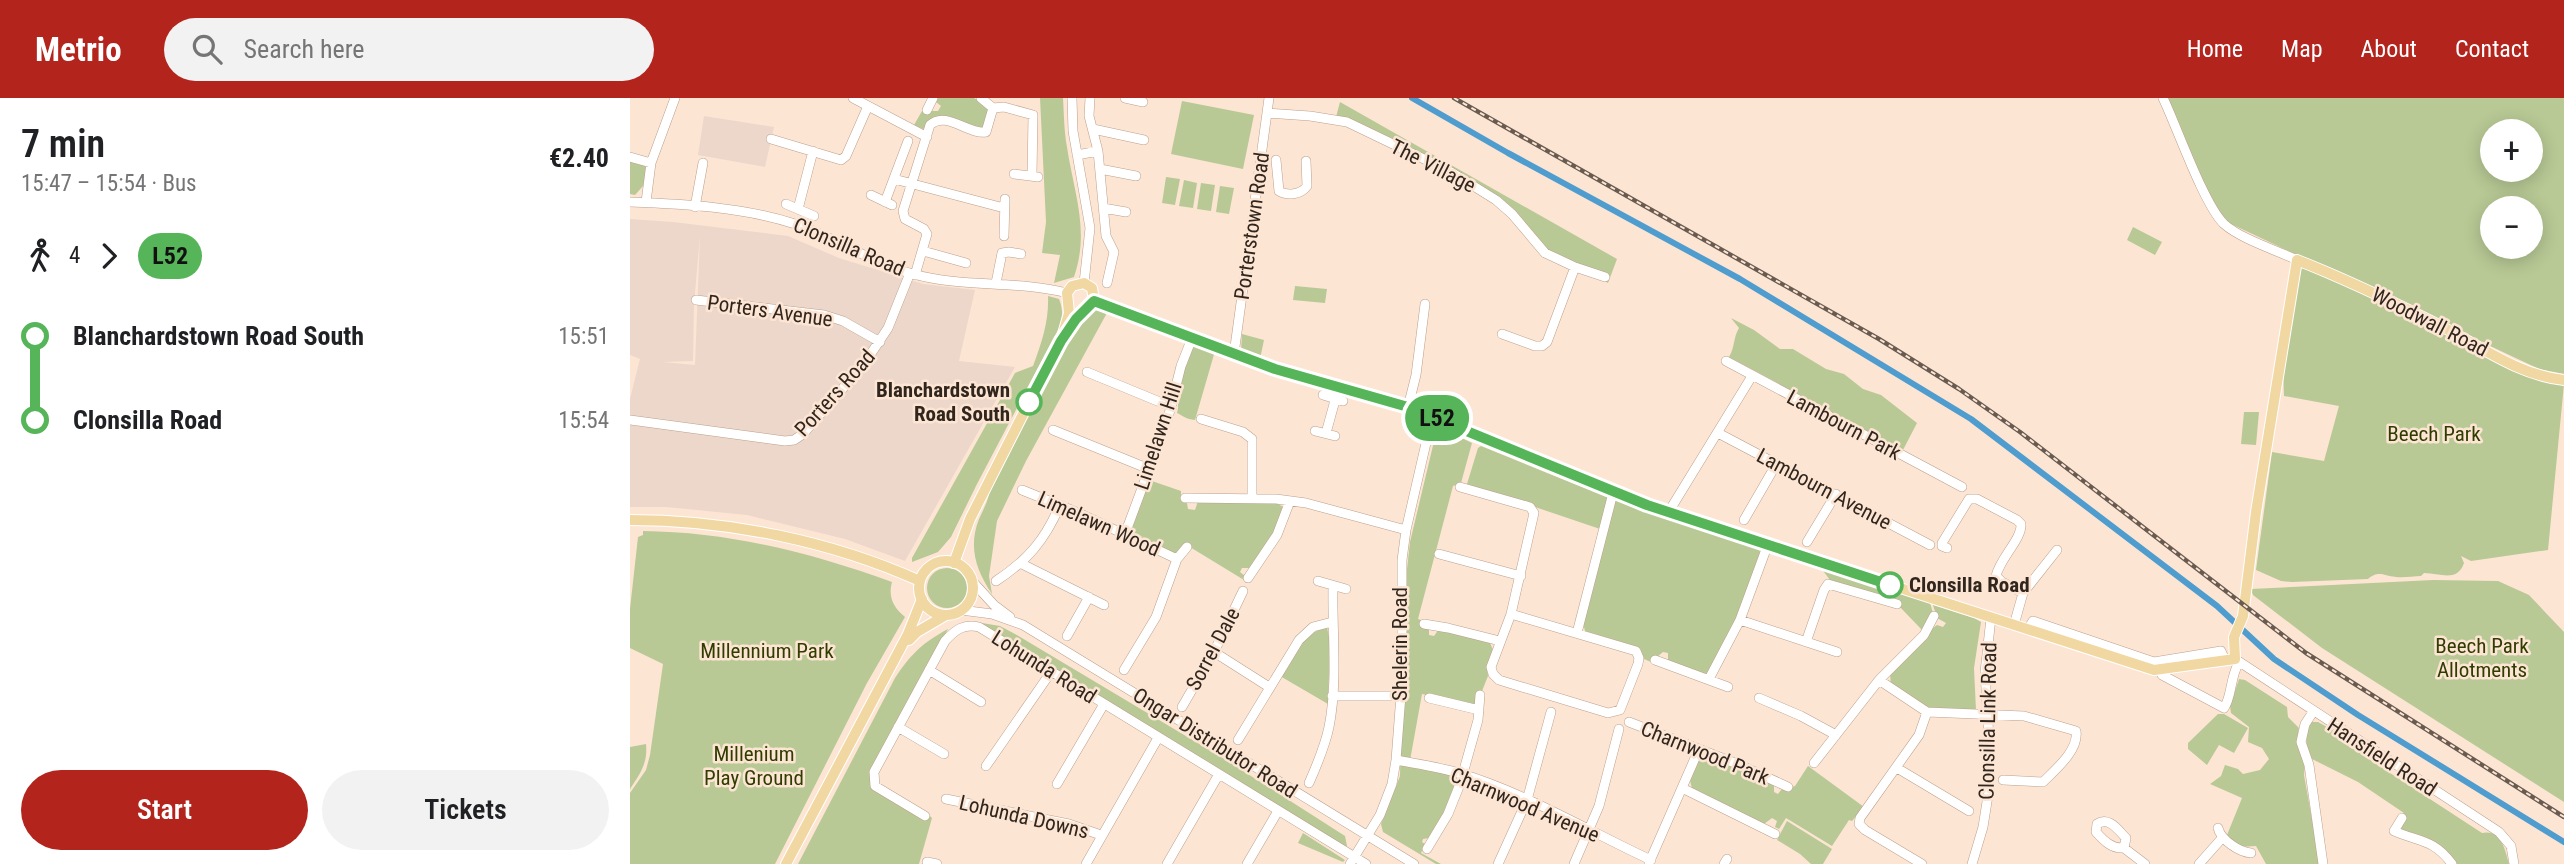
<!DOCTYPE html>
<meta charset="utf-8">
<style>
:root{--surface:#fff;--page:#f2f2f2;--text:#202124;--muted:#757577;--accent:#b3241d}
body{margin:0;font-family:"Roboto Condensed",sans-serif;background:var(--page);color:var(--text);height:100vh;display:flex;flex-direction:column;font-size:26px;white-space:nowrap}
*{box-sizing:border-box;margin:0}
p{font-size:23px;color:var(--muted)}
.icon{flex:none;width:38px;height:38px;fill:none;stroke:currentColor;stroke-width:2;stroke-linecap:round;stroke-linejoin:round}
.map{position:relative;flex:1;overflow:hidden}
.drawer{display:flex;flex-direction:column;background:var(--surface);width:630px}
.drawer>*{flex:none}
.badge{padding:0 14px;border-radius:23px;font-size:24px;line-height:46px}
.controls{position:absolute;left:1850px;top:21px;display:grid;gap:14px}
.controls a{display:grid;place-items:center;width:63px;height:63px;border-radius:50%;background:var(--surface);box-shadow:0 4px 18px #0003;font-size:35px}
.map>.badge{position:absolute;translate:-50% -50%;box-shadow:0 0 0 4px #fff}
.legs{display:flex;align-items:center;gap:10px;height:77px;padding:0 21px;font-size:23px}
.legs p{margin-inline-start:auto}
.head{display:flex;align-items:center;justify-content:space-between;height:119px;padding:0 21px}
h1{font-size:38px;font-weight:600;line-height:52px}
.action{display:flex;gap:14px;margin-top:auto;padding:14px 21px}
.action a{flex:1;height:80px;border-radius:42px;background:var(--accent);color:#fff;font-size:28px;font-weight:600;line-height:80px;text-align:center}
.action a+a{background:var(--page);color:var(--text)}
ul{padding:0 21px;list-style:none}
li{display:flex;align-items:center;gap:24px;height:84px;font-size:26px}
li i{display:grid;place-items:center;width:10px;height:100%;margin:0 9px;background:currentColor}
li i::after{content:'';width:18px;height:18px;margin:-9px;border:5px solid;border-radius:50%;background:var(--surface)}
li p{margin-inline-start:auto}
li:first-child i{background:linear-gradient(#0000 50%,currentColor 0)}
li:last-child i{background:linear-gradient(currentColor 50%,#0000 0)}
header{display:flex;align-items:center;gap:42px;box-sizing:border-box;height:98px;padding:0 35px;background:var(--accent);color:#fff}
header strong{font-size:33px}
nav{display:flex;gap:38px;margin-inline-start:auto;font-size:24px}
.search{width:490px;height:63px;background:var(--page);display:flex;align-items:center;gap:18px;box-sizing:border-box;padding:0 24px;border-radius:38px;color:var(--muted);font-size:26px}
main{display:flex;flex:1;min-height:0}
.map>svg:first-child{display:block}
.industrial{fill:#ecd7ca;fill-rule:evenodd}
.green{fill:#b8c995;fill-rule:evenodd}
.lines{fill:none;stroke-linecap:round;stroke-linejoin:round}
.canal{stroke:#4f9cce;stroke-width:6}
.minor-casing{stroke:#bca08c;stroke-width:10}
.major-casing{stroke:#fff;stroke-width:12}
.minor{stroke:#fff;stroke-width:9}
.major{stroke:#f1d7a1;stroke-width:10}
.rail-casing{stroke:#6a5b51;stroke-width:4.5}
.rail{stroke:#fde5d4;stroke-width:2;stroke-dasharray:5;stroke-linecap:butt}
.line-1-casing{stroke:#fff;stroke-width:16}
.line-1{stroke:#56b559;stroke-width:10}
.stop-1-dot{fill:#fff;stroke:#56b559;stroke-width:3.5}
.labels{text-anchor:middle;stroke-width:5;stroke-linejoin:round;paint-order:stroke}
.street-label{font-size:21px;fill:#31261e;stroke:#fde5d4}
.stop-label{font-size:21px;font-weight:bold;fill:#31261e;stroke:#fde5d4;text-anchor:end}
.park-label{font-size:21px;fill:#303d01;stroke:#fde5d4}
</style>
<header>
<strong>Metrio</strong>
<div class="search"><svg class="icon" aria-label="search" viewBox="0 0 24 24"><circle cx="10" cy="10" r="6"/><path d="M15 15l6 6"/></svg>Search here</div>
<nav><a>Home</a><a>Map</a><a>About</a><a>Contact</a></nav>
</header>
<main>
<section class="drawer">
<div class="head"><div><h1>7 min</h1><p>15:47 – 15:54 · Bus</p></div><b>€2.40</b></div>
<div class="legs"><svg class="icon" aria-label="walk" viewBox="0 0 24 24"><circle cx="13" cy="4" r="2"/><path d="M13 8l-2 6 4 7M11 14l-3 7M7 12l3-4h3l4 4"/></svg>4<svg class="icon" aria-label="forward" viewBox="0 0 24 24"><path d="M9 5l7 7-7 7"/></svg><b class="badge" style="background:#56b559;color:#111">L52</b></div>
<ul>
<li><i style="color:#56b559"></i><b>Blanchardstown Road South</b><p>15:51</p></li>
<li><i style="color:#56b559"></i><b>Clonsilla Road</b><p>15:54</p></li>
</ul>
<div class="action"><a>Start</a><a>Tickets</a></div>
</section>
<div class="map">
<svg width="1934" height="766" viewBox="0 0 1934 766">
<rect width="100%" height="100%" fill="#fde5d4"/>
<path class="industrial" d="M 74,18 L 144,29 L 135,69 L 68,57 Z
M 0,121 L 43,124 L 158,138 L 209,160 L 293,186 L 345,192 L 329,263 L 385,269 L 275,463 L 215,441 L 117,417 L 36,409 L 0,409 L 0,301 L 10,261 L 0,257 ZM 70,138 L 65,267 L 32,264 L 63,263 L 64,206 Z"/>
<path class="green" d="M 306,0 L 344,0 L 359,8 L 358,23 L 352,31 L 325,21 L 293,31 L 284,27 L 292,13 L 308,13 L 311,8 L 306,4 Z
M 410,0 L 433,0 C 434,16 434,33 437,49 C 444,96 460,132 444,179 L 424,185 L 430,157 L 412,155 L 416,124 Z
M 1536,0 L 1934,0 L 1934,276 L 1909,271 L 1599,125 L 1589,114 L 1579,97 ZM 1862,33 L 1900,33 L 1900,72 L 1862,72 ZM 1862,110 L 1900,110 L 1900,149 L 1862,149 Z
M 552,3 L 624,17 L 613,71 L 541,56 Z
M 710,4 L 987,161 L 978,185 L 947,166 L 921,155 L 873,103 L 706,19 Z
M 0,62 L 14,67 L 17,71 L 13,88 L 5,97 L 0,96 Z
M 536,79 L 550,81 L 545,107 L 532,105 Z
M 554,82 L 567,85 L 563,110 L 549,108 Z
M 571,85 L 585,87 L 581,113 L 567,111 Z
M 590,88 L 604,90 L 599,116 L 586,114 Z
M 1503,129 L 1532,144 L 1525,157 L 1497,142 Z
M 1671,169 L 1676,169 L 1934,286 L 1918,452 L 1841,463 L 1831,458 L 1834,465 C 1827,485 1810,475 1794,475 L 1791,478 C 1783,478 1774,480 1766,479 C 1753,478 1749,472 1738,481 L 1662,484 L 1651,483 L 1626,472 L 1642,354 L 1694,363 L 1709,308 L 1654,298 L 1653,269 Z
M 665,188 L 697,191 L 695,205 L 663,202 Z
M 418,198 L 429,201 C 433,211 433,220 429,230 L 347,386 L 321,439 L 308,454 L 282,464 L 282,460 L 385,275 L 403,268 C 412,244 419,223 418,198 Z
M 463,212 L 478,213 L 396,363 L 367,423 L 359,478 L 362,496 C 346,472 338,449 349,421 C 354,410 360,400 360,388 L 447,223 L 453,216 Z
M 1101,220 L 1124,232 L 1150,251 L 1163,251 L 1196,271 L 1214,276 L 1233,291 L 1251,297 L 1287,325 L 1273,352 L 1099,259 C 1105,249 1103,240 1109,230 Z
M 612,236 L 634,242 L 630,261 L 611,253 Z
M 567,247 L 585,253 L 565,322 C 556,321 553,318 547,315 C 550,306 546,302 547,293 C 549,278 557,263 562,250 Z
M 1614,314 L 1629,314 L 1626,347 L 1611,346 Z
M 811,330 L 842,345 L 831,385 L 823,388 L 788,521 L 791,522 L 792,528 L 799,531 L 799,537 L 804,538 L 809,531 L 860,545 L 863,552 L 857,568 L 858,578 L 846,608 L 792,596 L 779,668 L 822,677 L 827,683 L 821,703 L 799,740 L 793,741 L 792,744 L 795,746 L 791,755 L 811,766 L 806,766 L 753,734 L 751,726 L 770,678 L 774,498 L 780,444 L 806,335 Z
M 851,348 L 974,398 L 1129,450 L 1130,454 L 1111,511 L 1079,574 L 1073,576 L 1041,565 L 1038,562 L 1038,555 L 1033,554 L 1021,564 L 1014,561 L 1010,550 L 955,533 L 953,525 L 976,433 L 837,386 L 848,350 Z
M 519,382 L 551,393 L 551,401 L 557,405 L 558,411 L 565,412 L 568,403 L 645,404 L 653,409 L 648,429 L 620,470 L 612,470 L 610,474 L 615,478 L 614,482 L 555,446 L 546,456 L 503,434 L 502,430 Z
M 13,433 C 100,434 182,455 262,484 C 258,499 263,509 275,519 L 237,585 L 145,766 L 0,766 L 0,695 L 16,672 L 20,657 L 33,566 L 0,550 L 0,511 L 8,439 L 13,437 Z
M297 490a20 20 0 1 1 40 0a20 20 0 1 1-40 0Z
M 1191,470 L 1300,505 L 1303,515 L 1292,532 L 1269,508 L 1200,482 Z
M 1803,482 L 1868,483 L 1899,497 L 1934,534 L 1934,704 L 1692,550 L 1623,497 L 1621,491 Z
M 1303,507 L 1344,520 L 1351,524 L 1344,570 L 1346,612 C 1305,617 1294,609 1261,587 L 1260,576 L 1303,530 L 1307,527 L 1313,529 L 1316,525 L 1307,520 Z
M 352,525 L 370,528 L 385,536 L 596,662 L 715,738 L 717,748 L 715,749 L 355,529 Z
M 697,529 L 700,544 L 698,606 L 650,578 C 664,557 672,536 697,529 Z
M 318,531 L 240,680 L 242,687 L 295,723 L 300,718 L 302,720 L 289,766 L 168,766 L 265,580 C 281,556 292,545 318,531 Z
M 1609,581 L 1615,582 L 1657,609 L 1658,619 L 1669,630 C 1664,647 1677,661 1674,677 L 1690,766 L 1636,766 L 1626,748 L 1610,749 L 1597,737 L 1612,700 L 1580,686 L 1591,678 L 1595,667 L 1608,671 L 1613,676 L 1630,672 L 1639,661 L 1632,650 L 1618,644 L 1619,629 L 1601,615 L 1600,608 Z
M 1588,616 L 1594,616 L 1618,630 L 1604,655 L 1589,647 L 1577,667 L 1558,651 L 1558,645 Z
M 1682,624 L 1688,624 L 1715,639 L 1708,641 L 1852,735 C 1871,731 1875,751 1879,766 L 1827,766 C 1815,755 1805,742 1789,737 C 1781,734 1775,735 1768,729 L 1774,715 L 1728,684 L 1682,661 C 1676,647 1673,638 1682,624 Z
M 16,646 C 18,665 10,676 0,691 L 0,649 Z
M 1075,657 L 1144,686 L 1144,694 L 1148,696 L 1151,692 L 1165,688 L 1178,668 L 1234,709 L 1222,723 L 1219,722 L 1202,748 L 1156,720 L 1149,731 L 1145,729 L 1147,723 L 1142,720 L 1134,726 L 1062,691 L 1060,682 L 1068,664 Z
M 1157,723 L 1202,751 L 1193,766 L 1181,766 L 1170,756 L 1147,742 Z
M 673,735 L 715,762 L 713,764 L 668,745 Z"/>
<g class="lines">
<path class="canal" d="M 782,0 L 878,55 L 1110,181 L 1341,321 L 1587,508 L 1644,561 L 1728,617 L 1934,744"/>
<defs>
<path id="minor" d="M 223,0 L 297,39
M 442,0 L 443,33 L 460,130 L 454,185
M 460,0 L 459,18 L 468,53 L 476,138 L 484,154 L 477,185
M 495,0 L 513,4
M 1533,0 C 1547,29 1574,107 1594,126 C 1611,141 1646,152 1667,162
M 363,10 L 374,9 L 403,17 L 402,77
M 297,12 L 303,0
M 638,15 L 680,18 L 717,24 L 821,74 L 866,102 L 882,116 L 915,155 L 945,169 L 975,179
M 463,31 L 514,42
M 141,41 L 211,62 L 216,58 L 238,8
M 447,57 L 468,53
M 0,59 L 21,65
M 646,62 L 649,93 C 657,98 671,97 677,88 L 676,63
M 470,71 L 506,78
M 384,76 L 408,79
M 264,81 L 374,110
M 241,97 L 262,107
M 0,104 C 54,106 113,109 165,126 C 205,139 241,165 283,176 C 333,190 387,182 437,195
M 16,104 L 21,65 L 45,0
M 255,104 L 278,43
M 156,106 L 184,118
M 65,109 L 73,65
M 473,110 L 496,114
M 168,111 L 183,53
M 374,138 L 375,101
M 293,153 L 336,165
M 285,177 L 297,136 L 294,131 L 275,121 L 273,113 L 300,27 C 316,12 338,37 356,34 L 363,10 L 351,0
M 366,185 L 372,155 L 379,154 L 391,156
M 66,202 L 194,217 L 213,223 L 250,244
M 872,236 L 905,248 L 912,248 L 917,244 L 945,169
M 604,256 L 639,0
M 1096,263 L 1332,389
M 457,274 L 542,309
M 693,297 L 713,303
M 778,309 L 786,277 L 795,206
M 571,321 L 613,334 L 622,341 L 622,401
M 0,322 L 155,343 L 164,342 L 173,336 L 234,266 L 258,230 L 280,175
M 423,332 L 519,371
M 685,333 L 705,338
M 696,335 L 709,288
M 1088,335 L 1300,447
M 830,389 L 900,409 L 904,415 L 881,516 L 861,569 L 863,576 L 869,582 L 978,615 L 990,612 L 1008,566 L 1009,560 L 1006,553 L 881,516
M 392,392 L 451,416 L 547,461
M 555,400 L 646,401 L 676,405 L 776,432
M 1038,415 L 1122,278
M 1114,422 L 1147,365
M 495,436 L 538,320 L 551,268 L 562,240
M 1177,444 L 1206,396
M 1317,450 L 1312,448 L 1312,445 L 1339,401 L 1347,401 L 1387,422 L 1391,426 C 1392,441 1370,460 1366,478 L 1372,484 L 1393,495
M 809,456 L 891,478
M 392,466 L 474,507
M 618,480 L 647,437 L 660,403
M 342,483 L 364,507 L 380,519
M 366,483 C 398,462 415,442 430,407
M 688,483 L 716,491
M 331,512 L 362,516 L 393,527 L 784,766
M 1110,522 L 1207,554
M 794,526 L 818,530 L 870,543
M 1384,527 L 1393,495 L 1427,452
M 1398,531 L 1403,523 L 1524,564 L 1591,553 L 1595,562
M 947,535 L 983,395
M 437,538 L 459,499
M 1176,544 L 1194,492 L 1198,486 L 1267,506
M 584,554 L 639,589
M 1605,561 L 1869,734 L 1881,748 L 1884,766
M 1025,562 L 1098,589
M 299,572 L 351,604
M 494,572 L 526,519 L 547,461 L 557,449
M 1529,572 L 1532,577 L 1594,610 C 1602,599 1600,579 1609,564
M 1079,581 L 1110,522 L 1138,446
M 1249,582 L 1297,614 L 1394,618 L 1446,633 C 1449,652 1426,671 1413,684 L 1373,682
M 702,598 L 771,598
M 799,600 L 849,612
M 1129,600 L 1171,618 L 1206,637
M 552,609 L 584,554 L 613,493
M 1683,614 L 1675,626 L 1671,644 L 1679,667 L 1693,766
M 999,624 L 1110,667 L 1158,689
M 268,629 L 314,656
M 608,642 L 669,542 L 683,529 L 702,524
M 766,662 C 787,666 809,669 829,675 C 896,695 958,733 1021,762
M 1184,665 L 1249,582 L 1294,537 L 1304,518
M 356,668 L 421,574
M 1267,670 L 1339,713
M 679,685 C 687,667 695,648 699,629 C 708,584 702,534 703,488
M 427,686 L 474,606
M 1052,690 L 1145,736
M 316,701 L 439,726 L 471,737
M 295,718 L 245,688 L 244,674 L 315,543 C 325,532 334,525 349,529 L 736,766
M 1772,720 L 1764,733 C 1789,744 1804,741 1822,766
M 1588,730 C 1591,742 1609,754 1621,755
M 1494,750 L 1496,740 C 1488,732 1479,718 1467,726 L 1466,734 C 1474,743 1482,751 1494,750 L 1515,766
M 797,751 L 818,716 L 830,686 L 848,622 L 850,597
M 297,764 L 307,766
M 1019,765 L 1069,651
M 456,766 L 528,640
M 537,766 L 589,676
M 617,766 L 648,713
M 720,766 L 750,717 L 762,686 L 766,662 L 772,584 L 772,462 L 776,432 L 802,319
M 868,766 L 897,702 L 921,614
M 944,766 L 969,708 L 989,631
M 1094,766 L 1097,761
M 1292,766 L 1235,732 L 1229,726 L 1230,720 L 1289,637 L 1297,614
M 1342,766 L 1353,729 L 1359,691 L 1360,658 L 1355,574 L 1361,520
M 1569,766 L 1593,739"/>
<path id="major" d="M 464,203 L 645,271 L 778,309 L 909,361 L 983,395 L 1038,415 L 1524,572 L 1605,561 L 1604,539 L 1613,518 L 1626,414 L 1667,162 C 1713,180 1759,202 1803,224 C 1846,245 1886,277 1934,282
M 0,422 C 98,422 201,443 290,483
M289 490a27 27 0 1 1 54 0a27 27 0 1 1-54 0Z
M 324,465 L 340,421 L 424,255 L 446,221 L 464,203 L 462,190 L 454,185 L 442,188 L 437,195 L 439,215 L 431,243
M 279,542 L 287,534 L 316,517
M 156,766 L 278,536 L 292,501"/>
</defs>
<use href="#minor" class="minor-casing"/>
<use href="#major" class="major-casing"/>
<use href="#minor" class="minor"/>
<use href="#major" class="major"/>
<defs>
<path id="rail" d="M 824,0 L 1249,241 L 1329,291 L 1390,334 L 1676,555 L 1934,719"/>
</defs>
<use href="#rail" class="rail-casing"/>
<use href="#rail" class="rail"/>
</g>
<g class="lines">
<defs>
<path id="line-1" d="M 399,304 L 431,243 L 446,221 L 464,203 L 645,271 L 778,309 L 1017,407 L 1260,487"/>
</defs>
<use href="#line-1" class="line-1-casing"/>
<use href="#line-1" class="line-1"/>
</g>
<g class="stop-1-dot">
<circle cx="399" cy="304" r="12"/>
<circle cx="1260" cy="487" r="12"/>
</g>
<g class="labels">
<g class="street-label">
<text transform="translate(803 68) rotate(27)" y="7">The Village</text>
<text transform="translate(622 128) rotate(-82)" y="7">Porterstown Road</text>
<text transform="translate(219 149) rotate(23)" y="7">Clonsilla Road</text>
<text transform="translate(140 213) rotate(8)" y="7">Porters Avenue</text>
<text transform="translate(1800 224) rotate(27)" y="7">Woodwall Road</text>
<text transform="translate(205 295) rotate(-48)" y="7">Porters Road</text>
<text transform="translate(1214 327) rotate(28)" y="7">Lambourn Park</text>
<text transform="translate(528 338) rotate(-72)" y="7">Limelawn Hill</text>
<text transform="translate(1194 391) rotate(28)" y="7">Lambourn Avenue</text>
<text transform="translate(469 426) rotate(24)" y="7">Limelawn Wood</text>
<text transform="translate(770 546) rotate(-90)" y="7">Shelerin Road</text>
<text transform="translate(583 551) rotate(-62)" y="7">Sorrel Dale</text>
<text transform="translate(414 569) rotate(32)" y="7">Lohunda Road</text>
<text transform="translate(1358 623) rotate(-89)" y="7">Clonsilla Link Road</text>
<text transform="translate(585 645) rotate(32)" y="7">Ongar Distributor Road</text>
<text transform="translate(1075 655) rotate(22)" y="7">Charnwood Park</text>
<text transform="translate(1752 659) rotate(33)" y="7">Hansfield Road</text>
<text transform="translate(895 707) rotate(23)" y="7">Charnwood Avenue</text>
<text transform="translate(394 719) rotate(13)" y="7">Lohunda Downs</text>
</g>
<g class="stop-label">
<text x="380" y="299">Blanchardstown<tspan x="380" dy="24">Road South</tspan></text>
<text x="1279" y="494" text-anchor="start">Clonsilla Road</text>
</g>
<g class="park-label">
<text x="1804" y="343">Beech Park</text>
<text x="1852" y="555">Beech Park<tspan x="1852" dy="24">Allotments</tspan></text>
<text x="137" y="560">Millennium Park</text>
<text x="124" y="663">Millenium<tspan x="124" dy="24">Play Ground</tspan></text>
</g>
</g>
</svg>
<div class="controls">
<a>+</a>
<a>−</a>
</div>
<b class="badge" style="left:807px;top:320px;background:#56b559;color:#111">L52</b>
</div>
</main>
